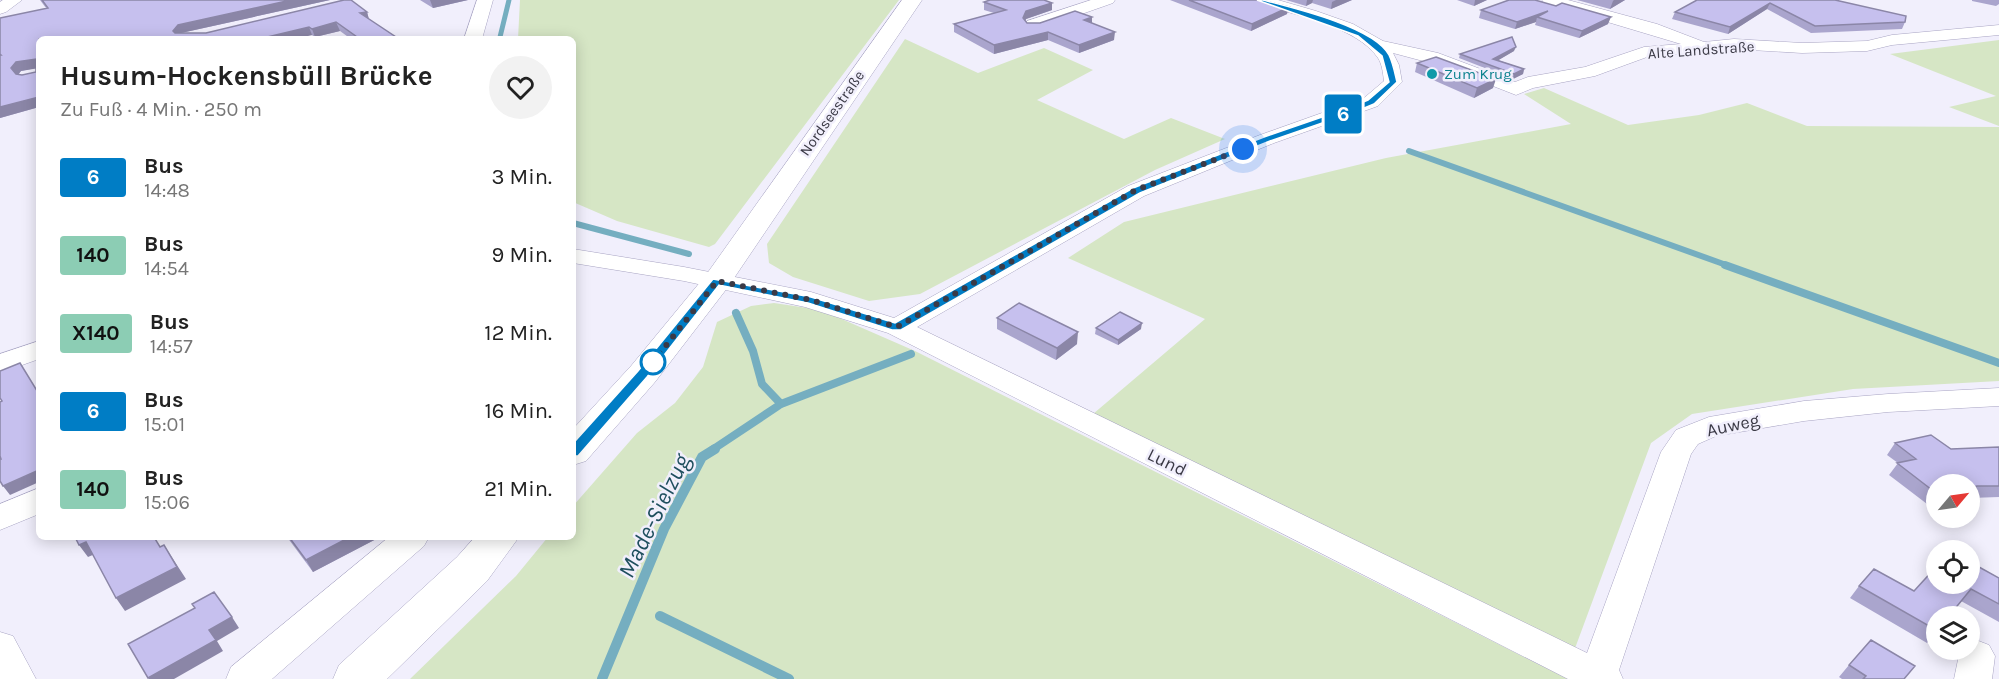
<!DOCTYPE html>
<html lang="de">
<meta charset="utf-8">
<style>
:root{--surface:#fff;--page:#f2f2f2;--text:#222;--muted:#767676}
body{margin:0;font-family:Karla,sans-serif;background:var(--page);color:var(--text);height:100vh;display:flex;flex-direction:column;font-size:22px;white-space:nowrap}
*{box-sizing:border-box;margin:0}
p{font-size:20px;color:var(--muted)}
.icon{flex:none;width:33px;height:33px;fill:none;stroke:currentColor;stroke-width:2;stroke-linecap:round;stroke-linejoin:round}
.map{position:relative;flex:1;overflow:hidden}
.details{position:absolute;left:36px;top:36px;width:540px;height:504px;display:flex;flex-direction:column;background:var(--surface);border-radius:9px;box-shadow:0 3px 15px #0003}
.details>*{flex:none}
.badge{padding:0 12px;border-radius:4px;font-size:21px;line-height:39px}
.needle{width:39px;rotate:61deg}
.controls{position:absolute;left:1926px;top:474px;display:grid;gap:12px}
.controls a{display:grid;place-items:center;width:54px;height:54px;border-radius:50%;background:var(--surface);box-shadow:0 3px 15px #0003;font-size:30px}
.you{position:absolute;width:30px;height:30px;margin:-15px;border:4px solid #fff;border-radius:50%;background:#1a73e8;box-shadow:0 0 0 9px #1a73e833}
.map>.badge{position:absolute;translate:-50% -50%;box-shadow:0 0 0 3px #fff}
.round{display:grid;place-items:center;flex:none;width:63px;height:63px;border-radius:32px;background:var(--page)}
.overview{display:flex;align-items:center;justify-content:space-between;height:102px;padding:0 24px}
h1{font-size:28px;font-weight:700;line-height:45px}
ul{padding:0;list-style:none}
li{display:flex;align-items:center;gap:18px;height:78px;padding:0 24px}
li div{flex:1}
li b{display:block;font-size:22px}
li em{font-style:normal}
li .badge{min-width:66px;font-weight:700;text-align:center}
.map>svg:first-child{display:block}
.green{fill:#d6e6c5}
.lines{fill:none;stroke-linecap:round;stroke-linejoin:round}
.stream-far3{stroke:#75aec0;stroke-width:5}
.stream-far2{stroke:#75aec0;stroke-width:6}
.stream-far1{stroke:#75aec0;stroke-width:8}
.stream{stroke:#75aec0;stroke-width:10}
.street-casing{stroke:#a8a4c3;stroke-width:1}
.secondary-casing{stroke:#a8a4c3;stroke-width:1}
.street{fill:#fff;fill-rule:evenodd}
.secondary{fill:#fff;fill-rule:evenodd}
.wall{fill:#aaa5cd;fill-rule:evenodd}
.shaded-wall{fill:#8b86a7}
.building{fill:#c6c0ee;stroke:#8b86a7;stroke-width:1.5;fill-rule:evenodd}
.line{fill:#007dc5;stroke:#fff;stroke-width:1.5}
.walk{stroke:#3b3a46;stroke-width:6;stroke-dasharray:0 10.8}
.culture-dot{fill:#0f9aa8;stroke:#f1effc;stroke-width:2}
.stop-dot{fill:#fff;stroke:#007dc5;stroke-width:3}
.labels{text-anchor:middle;stroke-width:5;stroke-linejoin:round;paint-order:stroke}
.far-street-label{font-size:15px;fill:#3b3a46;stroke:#f1effc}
.far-culture-label{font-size:15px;fill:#0d838f;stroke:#f1effc;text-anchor:start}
.street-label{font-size:18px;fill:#3b3a46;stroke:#f1effc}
.near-water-label{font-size:24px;font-style:italic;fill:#1f4f5e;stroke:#f1effc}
</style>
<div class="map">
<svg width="1999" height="679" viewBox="0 0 1999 679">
<rect width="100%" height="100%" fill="#f1effc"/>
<path class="green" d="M 520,0 L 899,0 L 715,244 L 709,247 L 617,221 L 573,202 L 573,39 L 535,39 L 534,37 L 518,39 Z
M 905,39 L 978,73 L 1044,48 L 1093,70 L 1037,100 L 1124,139 L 1171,118 L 1225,139 L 1155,170 L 920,294 L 869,301 L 793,277 L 769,263 L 767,244 Z
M 1999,40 L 1999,126 L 1949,107 L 1996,96 L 1890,54 Z
M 1544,88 L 1628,125 L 1699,115 L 1747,103 L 1807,126 L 1999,127 L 1999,381 L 1853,389 L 1692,414 L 1651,443 L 1574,651 L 1093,414 L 1205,319 L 1068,258 L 1124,222 L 1386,158 L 1571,124 L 1524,94 Z
M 774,303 L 821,310 L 915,351 L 1568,679 L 410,679 L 516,576 L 548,537 L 573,537 L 573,506 L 637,433 L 675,403 L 703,367 L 717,322 L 751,306 Z"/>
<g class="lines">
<path class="stream-far3" d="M 502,39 L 500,37 L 509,0"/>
<path class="stream-far2" d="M 1409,151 L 1729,266
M 573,223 L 689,254"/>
<path class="stream-far1" d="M 1725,265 L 1999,363
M 736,313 L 753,351 L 762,384 L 781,404
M 712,450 L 781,404 L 911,354"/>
<path class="stream" d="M 660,616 L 789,679
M 602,679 L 664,529 L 702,457 L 715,449"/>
<defs>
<path id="street" d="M 3,0 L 22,0 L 6,12 L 0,14 L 0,2 Z
M 477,0 L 493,0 L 482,39 L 464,39 Z
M 1091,0 L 1115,0 L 1113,3 L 1039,29 L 1027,29 L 1025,25 L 1027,21 Z
M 1252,0 L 1278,0 L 1316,11 L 1353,24 L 1383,41 L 1438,53 L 1515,82 L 1528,77 L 1585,67 L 1644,47 L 1681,44 L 1544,3 L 1542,0 L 1568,0 L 1657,24 L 1704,42 L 1734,39 L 1802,43 L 1867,41 L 1892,35 L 1999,25 L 1999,35 L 1892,45 L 1867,51 L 1802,53 L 1734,49 L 1647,57 L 1595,76 L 1533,88 L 1516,95 L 1442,66 L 1393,53 L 1399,65 L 1402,82 L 1378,106 L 1274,143 L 1144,196 L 917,327 L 1587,653 L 1661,452 L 1676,430 L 1709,417 L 1804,401 L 1888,394 L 1999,388 L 1999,406 L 1888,412 L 1804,421 L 1716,436 L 1698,444 L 1691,454 L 1619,670 L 1623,679 L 1568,679 L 888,333 L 805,307 L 684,281 L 573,263 L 573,249 L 684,267 L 811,292 L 894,318 L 1128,186 L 1260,135 L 1364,98 L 1384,81 C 1383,73 1382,64 1378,58 C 1357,26 1289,13 1254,3 Z
M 39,341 L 39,359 L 0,373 L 0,354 Z
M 39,488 L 39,514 L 0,530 L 0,504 Z
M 389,537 L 429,537 L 424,546 L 272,679 L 226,679 L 231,667 Z
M 0,632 L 13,636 L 36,679 L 0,679 Z
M 1976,640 L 1989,645 L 1995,656 L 1992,679 L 1954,679 L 1960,650 L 1970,650 L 1970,643 Z"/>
<path id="secondary" d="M 902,0 L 922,0 L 728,287 L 655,382 L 586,461 L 573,465 L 573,429 L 631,366 L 706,275 Z
M 475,537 L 519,537 L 487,581 L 387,679 L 333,679 L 339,665 L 457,557 Z"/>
</defs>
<use href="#street" class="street-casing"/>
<use href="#secondary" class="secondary-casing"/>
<use href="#street" class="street"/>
<use href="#secondary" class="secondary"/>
</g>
<path class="wall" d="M 40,0 L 330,0 L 181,33 L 206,33 L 367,12 L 369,19 L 399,39 L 351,39 L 340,31 L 315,37 L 312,35 L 39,39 L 39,107 L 0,118 L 0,55 L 46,8 ZM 36,68 L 36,72 L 22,75 L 18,75 L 21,71 Z
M 420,0 L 468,0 L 433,8 Z
M 1170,0 L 1261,0 L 1287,14 L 1251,31 Z
M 1286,0 L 1352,0 L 1331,9 L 1312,3 L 1306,6 Z
M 1457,0 L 1487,0 L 1474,6 Z
M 1577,0 L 1625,0 L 1610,9 Z
M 1697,0 L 1838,1 L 1905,22 L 1902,29 L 1811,33 L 1767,9 L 1728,34 L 1672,19 L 1675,12 Z
M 1972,0 L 1999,0 L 1999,4 L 1996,6 L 1972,1 Z
M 984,2 L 1052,3 L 1052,10 L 1026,19 L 1025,21 L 1027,23 L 1040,23 L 1092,17 L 1092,23 L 1114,40 L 1079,53 L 1048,40 L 994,54 L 954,32 L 954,24 L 994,13 L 984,10 Z
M 1481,10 L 1608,24 L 1579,38 L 1535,25 L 1536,22 L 1515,29 L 1479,18 Z
M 1514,51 L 1498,60 L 1524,69 L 1523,74 L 1513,79 L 1459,58 L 1460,54 Z
M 1417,63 L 1493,88 L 1474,98 L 1415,72 Z
M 997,318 L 1077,344 L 1056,360 L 997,329 Z
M 1096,328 L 1141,329 L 1118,345 L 1095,334 Z
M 1895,443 L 1951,449 L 1999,447 L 1999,497 L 1970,498 L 1970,484 L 1936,484 L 1936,506 L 1931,507 L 1889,475 L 1898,463 L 1887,455 Z
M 287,537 L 380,537 L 313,572 Z
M 1999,578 L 1999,622 L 1961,601 L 1936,616 L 1936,632 L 1927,643 L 1850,598 L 1859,586 L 1914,591 Z
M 1849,665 L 1904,679 L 1842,679 L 1839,677 Z"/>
<path class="shaded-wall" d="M 291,0 L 330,0 L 181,33 L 177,39 L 173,31 L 178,25 Z
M 430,0 L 468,0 L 433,8 Z
M 1307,0 L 1313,0 L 1312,3 L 1306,6 Z
M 1336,0 L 1352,0 L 1331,9 L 1332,2 Z
M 1475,0 L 1487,0 L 1474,6 Z
M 1614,0 L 1625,0 L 1610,9 L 1613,1 Z
M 1052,3 L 1052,10 L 1026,19 L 1023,26 L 1023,18 L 1026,11 Z
M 1770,3 L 1767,9 L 1728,34 L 1730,27 Z
M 1289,7 L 1287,14 L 1251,31 L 1252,24 Z
M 1548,11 L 1537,17 L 1536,22 L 1515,29 L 1517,22 Z
M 367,12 L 369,20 L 360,13 Z
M 1092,17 L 1092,25 L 1084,20 Z
M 1611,17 L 1608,24 L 1579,38 L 1582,31 Z
M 336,22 L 340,31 L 315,37 L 312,29 Z
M 309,27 L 312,35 L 296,39 L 259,39 Z
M 1048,32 L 1048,40 L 994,54 L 994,45 Z
M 1115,32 L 1114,40 L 1079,53 L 1079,45 Z
M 1516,47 L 1514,51 L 1492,64 L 1493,59 Z
M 36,59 L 39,68 L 21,71 L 16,77 L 11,68 L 16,62 Z
M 1524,69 L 1523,74 L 1513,79 L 1514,74 Z
M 1496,79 L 1493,88 L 1474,98 L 1477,88 Z
M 39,97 L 39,107 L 0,118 L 0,107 Z
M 1142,323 L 1141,329 L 1118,345 L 1118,340 Z
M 1078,332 L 1077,344 L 1056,360 L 1057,348 Z
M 39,470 L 39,482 L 10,495 L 3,486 Z
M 1977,486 L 1970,496 L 1970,488 Z
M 1936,500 L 1936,506 L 1931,507 Z
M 350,537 L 380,537 L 313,572 L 306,560 Z
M 86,542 L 95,554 L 88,557 L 79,545 Z
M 164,545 L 186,579 L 125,611 L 116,598 Z
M 232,617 L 239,628 L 217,641 L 223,651 L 174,679 L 149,679 L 148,678 L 209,630 Z"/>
<path class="building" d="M 42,0 L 291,0 L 178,25 L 173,31 L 175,33 L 206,33 L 344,0 L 351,0 L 367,12 L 360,13 L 399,39 L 360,39 L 336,22 L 312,29 L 309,27 L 259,39 L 39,39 L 39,97 L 0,107 L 0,55 L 1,55 L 0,54 L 0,18 L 48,8 ZM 36,59 L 36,72 L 22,75 L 16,74 L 11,68 L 16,62 Z
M 990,0 L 1044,0 L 1052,3 L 1026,11 L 1023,18 L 1027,23 L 1040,23 L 1075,11 L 1092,17 L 1084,20 L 1115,32 L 1079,45 L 1048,32 L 994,45 L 954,24 L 1006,10 L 984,2 Z
M 1189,0 L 1261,0 L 1289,7 L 1252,24 Z
M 1509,0 L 1535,0 L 1556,6 L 1562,3 L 1611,17 L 1582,31 L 1537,17 L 1548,11 L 1517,22 L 1481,10 Z
M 1697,0 L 1835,0 L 1906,16 L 1905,22 L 1815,26 L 1770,3 L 1730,27 L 1675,12 Z
M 1512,37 L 1516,47 L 1493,59 L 1524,69 L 1514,74 L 1460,54 Z
M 1436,57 L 1496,79 L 1477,88 L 1417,63 Z
M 1019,303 L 1078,332 L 1057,348 L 997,318 Z
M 1120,312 L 1142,323 L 1118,340 L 1096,328 Z
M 20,363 L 39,394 L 39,470 L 3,486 L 0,481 L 0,459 L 1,459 L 0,456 L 0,402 L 2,401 L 0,398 L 0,371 Z
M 1931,435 L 1951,449 L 1999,447 L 1999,486 L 1977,486 L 1970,488 L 1970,484 L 1936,484 L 1936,493 L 1897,463 L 1916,459 L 1895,443 Z
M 75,537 L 154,537 L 160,547 L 164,545 L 177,567 L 116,598 L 86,542 L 79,545 Z
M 289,537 L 350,537 L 306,560 Z
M 1970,562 L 1999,578 L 1999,604 L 1971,589 L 1949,616 L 1936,616 L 1936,630 L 1859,586 L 1874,569 L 1914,591 L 1936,567 L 1936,584 L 1970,584 Z
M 214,592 L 232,617 L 209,630 L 216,640 L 148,678 L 128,644 L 195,608 L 192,604 Z
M 1871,640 L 1915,666 L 1904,679 L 1863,679 L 1866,676 L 1849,665 Z"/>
<path class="line" d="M 1257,0 L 1263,0 C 1294,8 1374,27 1389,55 C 1393,63 1395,74 1397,82 L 1374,104 L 1357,111 L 1270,141 L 1140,193 L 901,330 L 892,330 L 808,303 L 719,285 L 647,377 L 578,456 L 568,456 L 566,452 L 568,449 L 638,371 L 713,279 L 811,297 L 895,323 L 1133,188 L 1264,137 L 1351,107 L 1368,100 L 1389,82 L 1382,56 L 1358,36 Z"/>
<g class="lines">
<path class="walk" d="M 653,362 L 717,281 L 811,300 L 897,327 L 1136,190 L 1243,149"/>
</g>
<circle class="culture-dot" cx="1432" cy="74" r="6"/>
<circle class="stop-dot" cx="653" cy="362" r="12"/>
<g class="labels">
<g class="far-street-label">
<text transform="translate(1701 50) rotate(-4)" y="5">Alte Landstraße</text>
<text transform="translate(832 113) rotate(-55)" y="5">Nordseestraße</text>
</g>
<g class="far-culture-label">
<text x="1444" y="79">Zum Krug</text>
</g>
<g class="street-label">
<text transform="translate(1733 425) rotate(-12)" y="6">Auweg</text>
<text transform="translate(1167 462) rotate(26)" y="6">Lund</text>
</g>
<g class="near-water-label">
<text transform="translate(654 516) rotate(-64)" y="8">Made-Sielzug</text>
</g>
</g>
</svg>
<div class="controls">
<a><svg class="needle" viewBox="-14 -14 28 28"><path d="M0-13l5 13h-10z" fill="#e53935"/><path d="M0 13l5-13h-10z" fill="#767676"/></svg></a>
<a><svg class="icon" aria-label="locate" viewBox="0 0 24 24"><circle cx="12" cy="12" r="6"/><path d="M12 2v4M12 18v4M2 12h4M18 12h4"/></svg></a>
<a><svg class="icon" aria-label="layers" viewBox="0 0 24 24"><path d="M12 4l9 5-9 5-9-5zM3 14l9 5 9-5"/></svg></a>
</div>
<div class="you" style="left:1243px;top:149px"></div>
<b class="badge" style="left:1343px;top:114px;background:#007dc5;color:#fff">6</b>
<section class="details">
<div class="overview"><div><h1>Husum-Hockensbüll Brücke</h1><p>Zu Fuß · 4 Min. · 250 m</p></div><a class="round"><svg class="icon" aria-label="heart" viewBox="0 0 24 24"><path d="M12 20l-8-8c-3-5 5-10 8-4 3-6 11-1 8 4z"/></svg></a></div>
<ul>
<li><span class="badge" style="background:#007dc5;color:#fff">6</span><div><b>Bus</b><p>14:48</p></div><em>3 Min.</em></li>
<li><span class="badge" style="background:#8ccdb4;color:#111">140</span><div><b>Bus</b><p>14:54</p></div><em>9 Min.</em></li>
<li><span class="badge" style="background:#8ccdb4;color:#111">X140</span><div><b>Bus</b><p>14:57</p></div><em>12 Min.</em></li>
<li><span class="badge" style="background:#007dc5;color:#fff">6</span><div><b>Bus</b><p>15:01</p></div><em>16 Min.</em></li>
<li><span class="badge" style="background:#8ccdb4;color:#111">140</span><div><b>Bus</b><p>15:06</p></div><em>21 Min.</em></li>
</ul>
</section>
</div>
